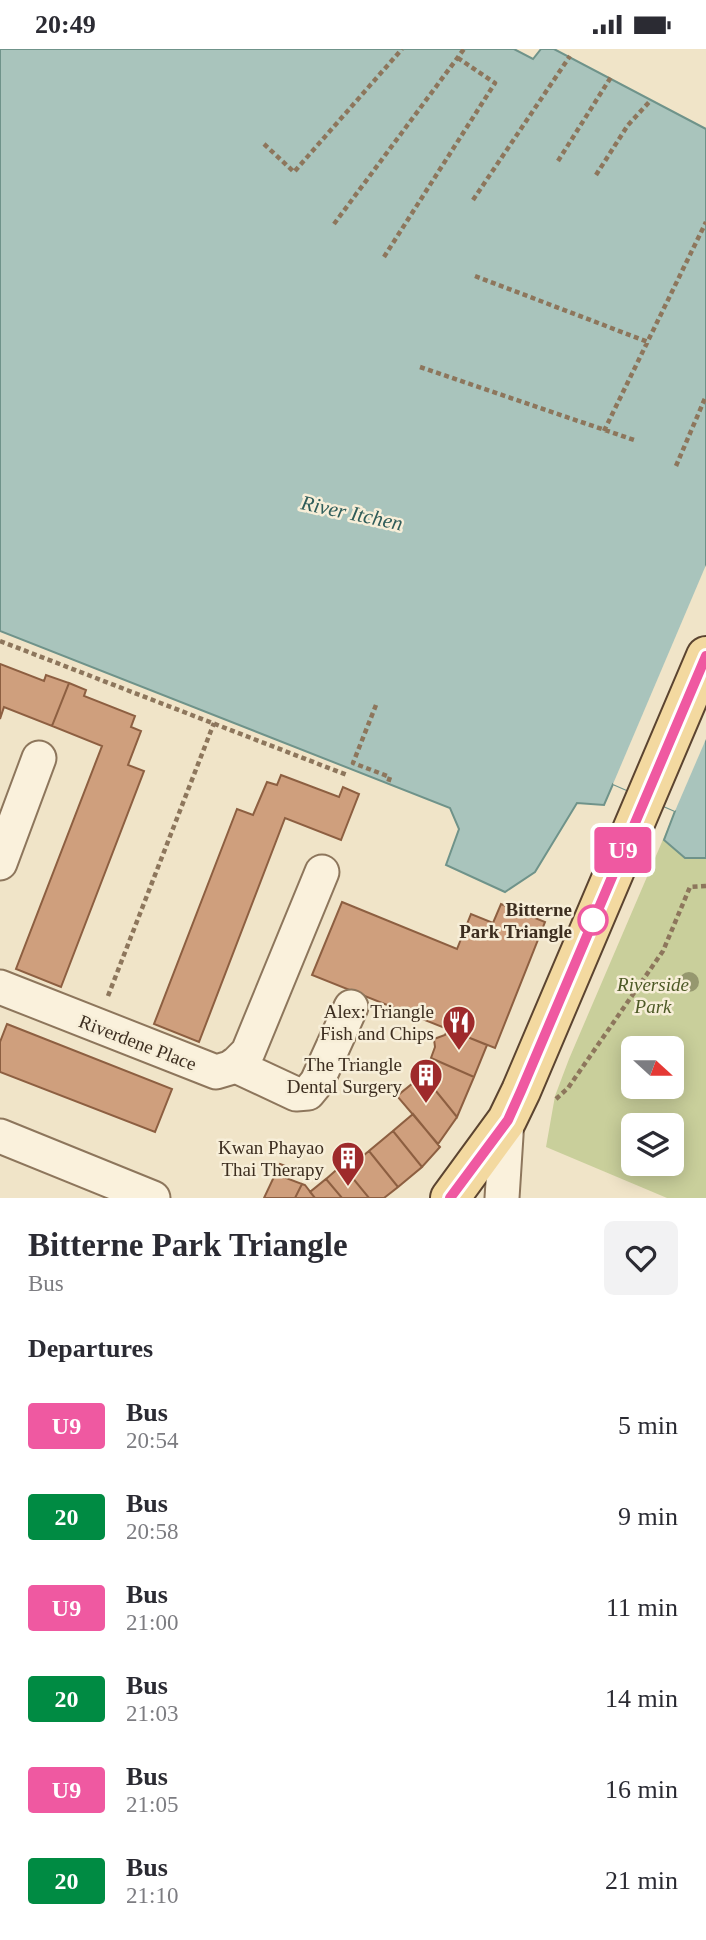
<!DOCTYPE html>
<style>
:root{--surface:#fff;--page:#f2f2f3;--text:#2b2b33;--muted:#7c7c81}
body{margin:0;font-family:"Times New Roman",serif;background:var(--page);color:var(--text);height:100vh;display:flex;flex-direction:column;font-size:26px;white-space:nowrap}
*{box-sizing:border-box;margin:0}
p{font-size:23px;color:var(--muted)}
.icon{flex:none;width:38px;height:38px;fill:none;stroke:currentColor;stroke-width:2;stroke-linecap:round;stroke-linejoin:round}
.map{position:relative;height:1149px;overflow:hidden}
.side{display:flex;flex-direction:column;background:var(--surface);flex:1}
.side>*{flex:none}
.badge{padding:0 14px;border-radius:5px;font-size:24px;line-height:46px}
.needle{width:46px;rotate:111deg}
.controls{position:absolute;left:621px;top:987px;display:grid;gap:14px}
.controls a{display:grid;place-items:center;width:63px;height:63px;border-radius:10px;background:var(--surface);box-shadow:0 4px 18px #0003;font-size:35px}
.map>.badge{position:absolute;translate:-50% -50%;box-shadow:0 0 0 4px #fff}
h2{padding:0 28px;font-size:26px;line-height:63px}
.round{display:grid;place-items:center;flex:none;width:74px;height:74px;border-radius:10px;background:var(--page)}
.summary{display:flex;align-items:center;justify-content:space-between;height:119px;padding:0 28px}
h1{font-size:33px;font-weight:800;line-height:52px}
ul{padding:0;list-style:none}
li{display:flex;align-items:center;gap:21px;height:91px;padding:0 28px}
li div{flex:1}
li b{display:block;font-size:26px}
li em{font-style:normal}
li .badge{min-width:77px;font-weight:700;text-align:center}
.status{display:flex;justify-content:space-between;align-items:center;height:49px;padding:0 35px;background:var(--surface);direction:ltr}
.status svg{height:19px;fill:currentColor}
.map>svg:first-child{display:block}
.green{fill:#c9cf9b;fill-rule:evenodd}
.water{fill:#a9c4bc;stroke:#6f938a;stroke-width:2}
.pier{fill:#f0e4c8}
.building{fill:#cf9f7d;stroke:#8d5f41;stroke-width:2}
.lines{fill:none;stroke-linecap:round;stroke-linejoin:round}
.minor-casing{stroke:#8d765c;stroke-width:37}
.major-casing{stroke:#5b4430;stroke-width:42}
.path{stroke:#8d765c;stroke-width:4.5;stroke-dasharray:5 3.5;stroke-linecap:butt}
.minor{stroke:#faf1dc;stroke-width:33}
.major{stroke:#f3d9a0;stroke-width:38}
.tree{fill:#96986f}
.line-casing{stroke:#fff;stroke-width:16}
.line{stroke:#ef59a1;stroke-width:10}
.stop-dot{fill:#fff;stroke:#ef59a1;stroke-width:3.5}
.labels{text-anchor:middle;stroke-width:5;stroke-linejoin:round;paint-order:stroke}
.stop-label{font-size:19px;font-weight:bold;fill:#3d2e20;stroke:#f7eed8;text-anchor:end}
.park-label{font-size:19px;font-style:italic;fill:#4d5a26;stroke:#f7eed8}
.poi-label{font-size:19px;fill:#3d2e20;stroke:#f7eed8;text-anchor:end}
.street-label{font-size:19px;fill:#3d2e20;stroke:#f7eed8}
.water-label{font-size:21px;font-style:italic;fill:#2f5d5a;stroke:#f7eed8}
</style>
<div class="status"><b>20:49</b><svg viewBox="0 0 49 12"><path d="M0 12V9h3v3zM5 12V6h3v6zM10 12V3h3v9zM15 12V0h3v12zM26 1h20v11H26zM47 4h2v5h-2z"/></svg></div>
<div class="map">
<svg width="706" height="1149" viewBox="0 0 706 1149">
<rect width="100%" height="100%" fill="#f0e4c8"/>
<path class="green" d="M 706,690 L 706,1149 L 667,1149 L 546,1098 L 555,1047 L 569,1010 ZM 634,999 L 672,999 L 672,1038 L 634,1038 ZM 634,1076 L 672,1076 L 672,1115 L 634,1115 Z"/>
<path class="water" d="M 0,0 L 514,0 L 533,10 L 541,0 L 554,0 L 706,80 L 706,809 L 685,809 L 664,791 L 675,762 L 613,735 L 604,756 L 577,754 L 535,823 L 505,843 L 446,816 L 459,780 L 450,759 L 0,582 Z"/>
<path class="pier" d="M 706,516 L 706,690 L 675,762 L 613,735 Z"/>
<path class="building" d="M 0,615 L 44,632 L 46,626 L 69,634 L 52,677 L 4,658 L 0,670 Z
M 69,634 L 86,641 L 84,647 L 135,667 L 131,678 L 141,682 L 128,716 L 144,722 L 61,938 L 16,920 L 102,697 L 52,677 Z
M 281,726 L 339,748 L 343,738 L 359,745 L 341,791 L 285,769 L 199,993 L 154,975 L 237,760 L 253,766 L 267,733 L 277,736 Z
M 342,853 L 457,900 L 471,865 L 493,874 L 501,855 L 545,873 L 495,999 L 312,926 Z
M 7,975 L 172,1040 L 155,1083 L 0,1023 L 0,993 Z
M 448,980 L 487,996 L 474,1028 L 431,1009 L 435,998 L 434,990 L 445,986 Z
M 431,1009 L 474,1028 L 457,1068 L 423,1026 Z
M 423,1026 L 457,1068 L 438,1095 L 397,1047 Z
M 413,1065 L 440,1098 L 422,1118 L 393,1082 Z
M 393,1082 L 422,1118 L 398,1138 L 369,1102 Z
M 369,1102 L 398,1138 L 384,1149 L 369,1149 L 346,1121 Z
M 280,1115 L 291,1119 L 286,1129 L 302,1135 L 295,1149 L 264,1149 Z
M 342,1116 L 369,1149 L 342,1149 L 326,1130 Z
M 326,1130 L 342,1149 L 315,1149 L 310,1143 Z
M 302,1135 L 305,1136 L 315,1149 L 295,1149 Z"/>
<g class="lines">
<defs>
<path id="minor" d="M 0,814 L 39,709
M 0,938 L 216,1023 L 233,1018 L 248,1003 L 322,823
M 234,1016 L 296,1045 L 308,1044 L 317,1033 L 351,958
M 0,1087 L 153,1149
M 502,1149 L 507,1071"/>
<path id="major" d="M 450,1149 L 507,1071 L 521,1042 L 706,607"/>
</defs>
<use href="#minor" class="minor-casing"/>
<use href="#major" class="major-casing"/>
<path class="path" d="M 264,95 L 294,123 L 402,0
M 558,112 L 611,28
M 596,126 L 628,76 L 651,51
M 473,151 L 570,7
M 334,175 L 464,0
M 384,208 L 495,34 L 458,9
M 475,227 L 648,293
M 420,318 L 634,391
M 604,382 L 706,173
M 676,417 L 706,347
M 0,592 L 347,726
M 376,656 L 353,714 L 390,728 L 388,734
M 108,947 L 214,674
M 556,1050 L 568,1039 L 663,902 L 690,838 L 706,837"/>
<use href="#minor" class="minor"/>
<use href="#major" class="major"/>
</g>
<circle class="tree" cx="689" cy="933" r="10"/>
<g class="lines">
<defs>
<path id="line" d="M 450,1149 L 508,1071 L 521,1042 L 706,607"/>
</defs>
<use href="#line" class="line-casing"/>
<use href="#line" class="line"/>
</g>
<defs>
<symbol id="restaurant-pin" viewBox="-11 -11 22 30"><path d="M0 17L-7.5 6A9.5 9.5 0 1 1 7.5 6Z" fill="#9e2a2b" stroke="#f7eed8"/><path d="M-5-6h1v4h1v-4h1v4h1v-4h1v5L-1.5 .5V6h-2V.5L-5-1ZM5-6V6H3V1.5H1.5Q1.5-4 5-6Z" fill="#fff"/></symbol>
<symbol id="building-pin" viewBox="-11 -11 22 30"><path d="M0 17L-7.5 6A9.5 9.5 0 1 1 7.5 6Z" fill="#9e2a2b" stroke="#f7eed8"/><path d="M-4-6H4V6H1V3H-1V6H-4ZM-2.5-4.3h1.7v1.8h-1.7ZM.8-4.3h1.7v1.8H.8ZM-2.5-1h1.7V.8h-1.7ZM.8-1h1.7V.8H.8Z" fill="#fff"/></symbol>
</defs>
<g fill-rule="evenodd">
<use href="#restaurant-pin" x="440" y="954" width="38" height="52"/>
<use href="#building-pin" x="407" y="1007" width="38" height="52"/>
<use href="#building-pin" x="329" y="1090" width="38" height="52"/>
</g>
<circle class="stop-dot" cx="593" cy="871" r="14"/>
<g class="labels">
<g class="stop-label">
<text x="572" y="867">Bitterne<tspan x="572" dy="22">Park Triangle</tspan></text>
</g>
<g class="park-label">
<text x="653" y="942">Riverside<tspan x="653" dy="22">Park</tspan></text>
</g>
<g class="poi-label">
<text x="434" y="969">Alex: Triangle<tspan x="434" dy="22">Fish and Chips</tspan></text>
<text x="402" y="1022">The Triangle<tspan x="402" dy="22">Dental Surgery</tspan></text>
<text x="324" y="1105">Kwan Phayao<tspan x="324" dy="22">Thai Therapy</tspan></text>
</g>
<g class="street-label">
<text transform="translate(138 993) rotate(21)" y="7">Riverdene Place</text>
</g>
<g class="water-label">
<text transform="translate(352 464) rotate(12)" y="7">River Itchen</text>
</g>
</g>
</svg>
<div class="controls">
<a><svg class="needle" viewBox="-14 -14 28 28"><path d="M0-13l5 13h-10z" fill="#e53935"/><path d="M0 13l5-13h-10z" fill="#7c7c81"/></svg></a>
<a><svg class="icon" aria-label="layers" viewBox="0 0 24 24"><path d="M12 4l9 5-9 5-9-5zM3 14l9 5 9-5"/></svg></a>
</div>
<b class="badge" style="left:623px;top:801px;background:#ef59a1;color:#fff">U9</b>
</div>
<section class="side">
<div class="summary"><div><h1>Bitterne Park Triangle</h1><p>Bus</p></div><a class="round"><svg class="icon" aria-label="heart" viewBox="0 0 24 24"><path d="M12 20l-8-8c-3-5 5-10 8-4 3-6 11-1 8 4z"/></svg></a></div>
<h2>Departures</h2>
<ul>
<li><span class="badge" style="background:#ef59a1;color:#fff">U9</span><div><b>Bus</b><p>20:54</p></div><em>5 min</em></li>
<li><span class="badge" style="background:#008b43;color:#fff">20</span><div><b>Bus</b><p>20:58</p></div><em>9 min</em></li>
<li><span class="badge" style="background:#ef59a1;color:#fff">U9</span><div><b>Bus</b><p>21:00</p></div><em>11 min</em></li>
<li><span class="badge" style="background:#008b43;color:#fff">20</span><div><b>Bus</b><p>21:03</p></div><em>14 min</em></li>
<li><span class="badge" style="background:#ef59a1;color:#fff">U9</span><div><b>Bus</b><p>21:05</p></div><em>16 min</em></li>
<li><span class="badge" style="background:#008b43;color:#fff">20</span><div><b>Bus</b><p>21:10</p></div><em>21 min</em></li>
</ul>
</section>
